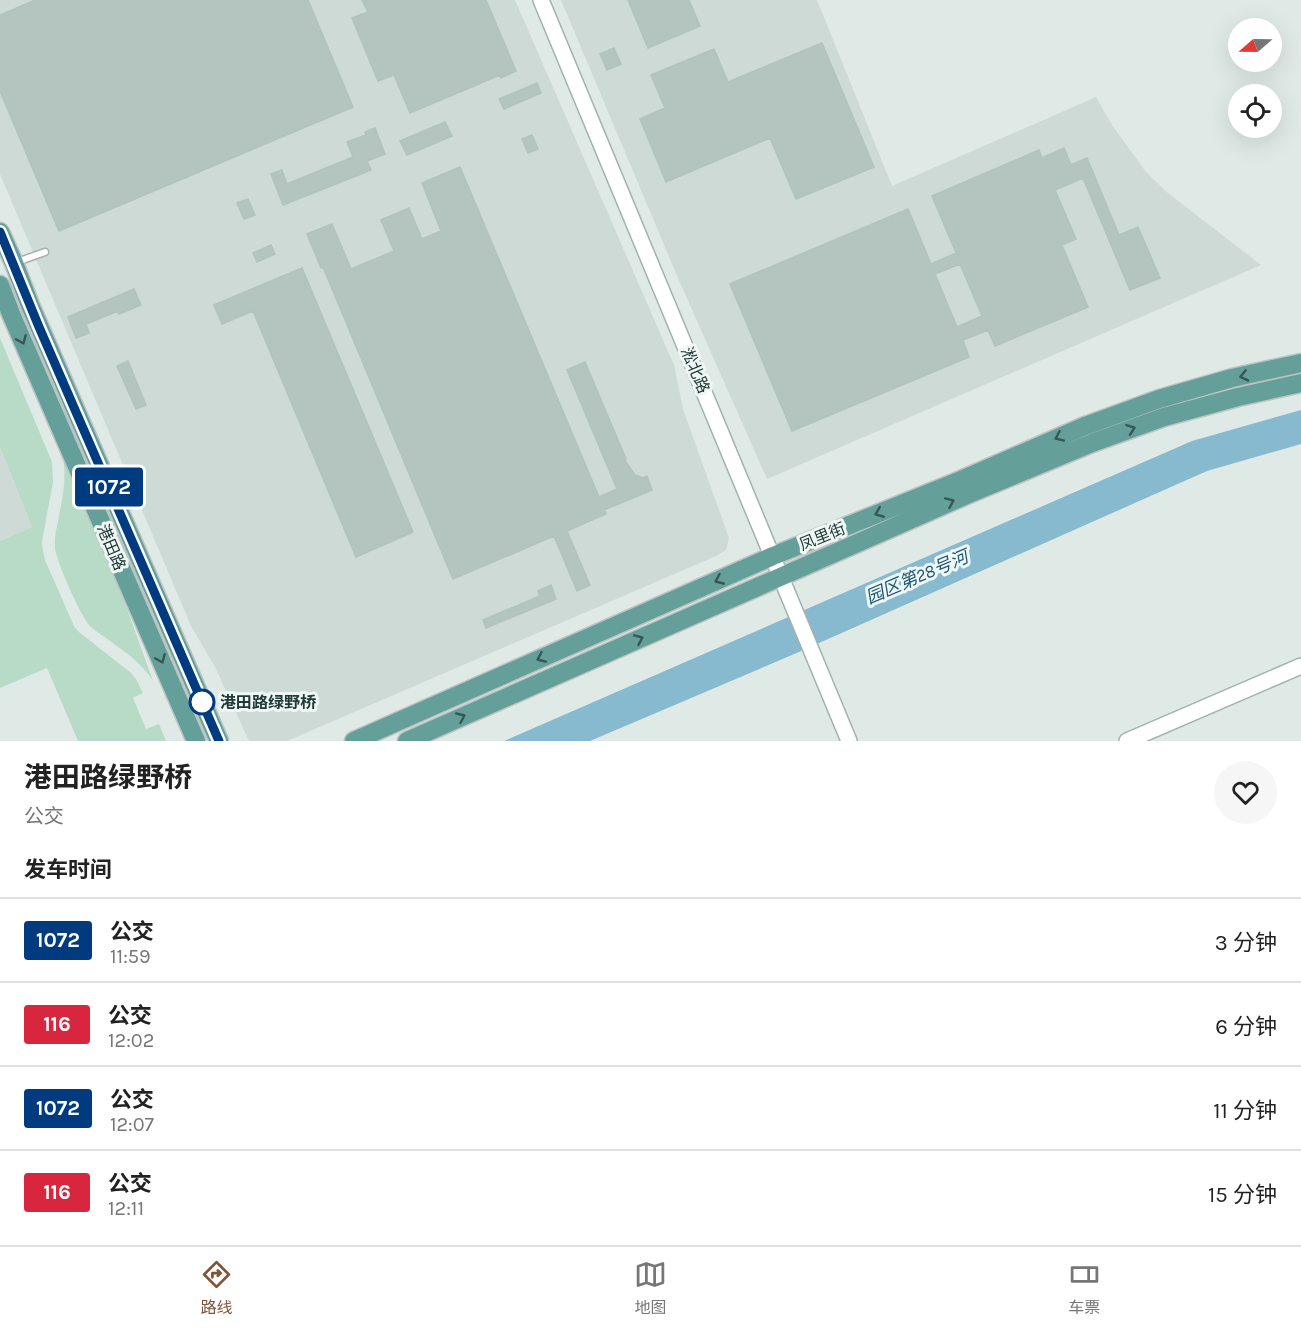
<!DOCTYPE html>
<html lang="zh">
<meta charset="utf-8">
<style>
:root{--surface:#fff;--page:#f6f6f6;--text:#222;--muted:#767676;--line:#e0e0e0;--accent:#7f553a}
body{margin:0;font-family:Karla,"Noto Sans SC",sans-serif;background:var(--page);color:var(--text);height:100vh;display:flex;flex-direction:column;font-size:22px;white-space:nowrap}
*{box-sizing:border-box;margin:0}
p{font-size:20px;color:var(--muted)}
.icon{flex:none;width:33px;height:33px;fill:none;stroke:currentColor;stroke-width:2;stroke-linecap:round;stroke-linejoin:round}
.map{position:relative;height:741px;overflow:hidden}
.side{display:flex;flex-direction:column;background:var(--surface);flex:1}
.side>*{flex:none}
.badge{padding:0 12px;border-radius:4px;font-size:21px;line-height:39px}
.needle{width:39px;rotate:250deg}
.controls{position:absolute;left:1228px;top:18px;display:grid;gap:12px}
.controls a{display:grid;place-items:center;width:54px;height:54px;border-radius:50%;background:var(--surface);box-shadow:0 6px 24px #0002;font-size:30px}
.map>.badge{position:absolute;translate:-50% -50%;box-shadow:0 0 0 3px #fff}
h2{padding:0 24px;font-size:22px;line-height:54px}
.round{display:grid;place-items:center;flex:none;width:63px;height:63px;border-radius:32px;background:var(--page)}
.head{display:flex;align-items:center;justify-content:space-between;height:102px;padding:0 24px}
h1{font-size:28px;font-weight:700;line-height:45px}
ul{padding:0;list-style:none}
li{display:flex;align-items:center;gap:18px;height:84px;padding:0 24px;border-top:2px solid var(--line)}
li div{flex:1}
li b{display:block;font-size:22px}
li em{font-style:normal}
li .badge{min-width:66px;font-weight:700;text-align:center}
.tabs{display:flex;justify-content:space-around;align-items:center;height:84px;border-top:2px solid var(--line);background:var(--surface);font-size:16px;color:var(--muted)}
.tabs a{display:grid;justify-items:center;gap:3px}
.tabs .selected{color:var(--accent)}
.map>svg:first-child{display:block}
.built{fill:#cddad6}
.green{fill:#b8dbc7}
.water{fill:#87b9cf}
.building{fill:#b4c5c0;stroke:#b2c3bf;stroke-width:1.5;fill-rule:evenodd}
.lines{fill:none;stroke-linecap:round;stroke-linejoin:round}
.service-casing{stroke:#a2b2af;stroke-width:9}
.tertiary-casing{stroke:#a2b2af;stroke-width:18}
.primary-casing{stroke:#bcc4c3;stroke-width:21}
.service{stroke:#fff;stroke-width:6}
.tertiary{stroke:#fff;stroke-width:15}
.primary{stroke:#649f99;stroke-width:18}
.oneway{stroke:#345854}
.line-casing{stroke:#fff;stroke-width:14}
.line{stroke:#003b80;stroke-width:9}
.stop-dot{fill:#fff;stroke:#003b80;stroke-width:3}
.labels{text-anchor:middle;stroke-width:6;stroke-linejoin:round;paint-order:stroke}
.street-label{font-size:16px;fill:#203a37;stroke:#eff7f4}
.stop-label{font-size:16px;font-weight:bold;fill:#203a37;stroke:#eff7f4;text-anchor:start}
.water-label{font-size:18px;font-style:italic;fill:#1c5874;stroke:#eff7f4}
</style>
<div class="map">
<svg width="1301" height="741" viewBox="0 0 1301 741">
<rect width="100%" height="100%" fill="#dfeae7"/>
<path class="built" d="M 0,0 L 515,0 L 674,365 L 683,409 L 729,538 L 726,550 L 716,556 L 287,741 L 249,741 L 215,667 L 191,626 L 0,174 Z
M 561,0 L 817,0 L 892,186 L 1096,97 L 1112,125 L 1146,172 L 1168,193 L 1261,265 L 767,479 L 678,278 Z
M 0,447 L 32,527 L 0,541 Z"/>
<path class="green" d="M 0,338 L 52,462 L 53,482 L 42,542 L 43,551 L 45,560 L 74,626 L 79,632 L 131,673 L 136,679 L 143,693 L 133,698 L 146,729 L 159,724 L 166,741 L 78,741 L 47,668 L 0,688 L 0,541 L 32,527 L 0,447 Z
M 63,458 L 121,592 L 153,681 C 138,657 112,644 91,627 C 82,619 56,561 55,548 C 54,539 56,530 58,521 C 62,500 67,480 63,458 Z"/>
<path class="water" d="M 1301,410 L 1301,444 L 1207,471 L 792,655 L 590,741 L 504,741 L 1192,441 Z"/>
<path class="building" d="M 35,0 L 308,0 L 353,107 L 59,231 L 0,91 L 0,15 Z
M 362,0 L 486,0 L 516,71 L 501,78 L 500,75 L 410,113 L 394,75 L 378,81 L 352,18 L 368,12 Z
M 628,0 L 689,0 L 700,26 L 648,48 Z
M 822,43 L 874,167 L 796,199 L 770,138 L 666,182 L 640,119 L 665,108 L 651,75 L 714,49 L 728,82 Z
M 614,48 L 621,64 L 607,70 L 600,54 Z
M 537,83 L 541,93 L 504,109 L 499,99 Z
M 445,122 L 452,136 L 407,155 L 400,141 Z
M 375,128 L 385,154 L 367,161 L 371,170 L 283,205 L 271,174 L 282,170 L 287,184 L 353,157 L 347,142 L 366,135 L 365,132 Z
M 532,135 L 538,149 L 528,153 L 522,139 Z
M 1064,148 L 1071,165 L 1087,158 L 1119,235 L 1138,227 L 1160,278 L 1130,290 L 1083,178 L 1055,190 L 1076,239 L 1062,245 L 1088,307 L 995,346 L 988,330 L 963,340 L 969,357 L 792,431 L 730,284 L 908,209 L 931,264 L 956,253 L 932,196 L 1039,150 L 1042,158 ZM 960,264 L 982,316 L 957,327 L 935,274 Z
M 460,167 L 599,497 L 617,489 L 567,370 L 585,362 L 626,459 L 624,459 L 635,475 L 643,478 L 647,476 L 652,490 L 604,510 L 606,514 L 567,531 L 590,585 L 577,591 L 554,536 L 453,579 L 323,267 L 321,268 L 307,234 L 332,224 L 351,269 L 394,251 L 381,220 L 409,208 L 422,239 L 441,231 L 422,183 Z
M 248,199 L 255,215 L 244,219 L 237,203 Z
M 271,245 L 275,254 L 257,262 L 253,253 Z
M 302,268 L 413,532 L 356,557 L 253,311 L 222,324 L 214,305 Z
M 134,289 L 141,305 L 119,314 L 118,311 L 86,324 L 89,333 L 76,338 L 68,317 Z
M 128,361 L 146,405 L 136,409 L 117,366 Z
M 551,585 L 556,599 L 486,628 L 483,620 L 540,596 L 538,591 Z"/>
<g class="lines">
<defs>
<path id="service" d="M 17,262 L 45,252"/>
<path id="tertiary" d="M 541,0 L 849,741
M 1127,741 L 1301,666"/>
<path id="primary" d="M 0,232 L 14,263 L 30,305 L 219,741
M 0,285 L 11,314 L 196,741
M 354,741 L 773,556 L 961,480 L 1085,426 L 1159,399 L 1232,378 L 1301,363
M 407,741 L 969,494 L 1092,443 L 1164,417 L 1238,397 L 1301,383"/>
</defs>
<use href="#service" class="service-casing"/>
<use href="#tertiary" class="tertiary-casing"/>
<use href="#primary" class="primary-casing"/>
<use href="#service" class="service"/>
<use href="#tertiary" class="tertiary"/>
<use href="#primary" class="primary"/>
</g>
<defs><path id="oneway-chevron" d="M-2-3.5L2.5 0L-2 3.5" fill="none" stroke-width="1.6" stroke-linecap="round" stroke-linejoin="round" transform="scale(1.5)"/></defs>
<g class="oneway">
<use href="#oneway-chevron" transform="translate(22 340) rotate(67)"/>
<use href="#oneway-chevron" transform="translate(1244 376) rotate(167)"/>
<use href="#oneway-chevron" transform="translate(1131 429) rotate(-20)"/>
<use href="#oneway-chevron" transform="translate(1059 437) rotate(156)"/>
<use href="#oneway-chevron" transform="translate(950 502) rotate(-24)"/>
<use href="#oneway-chevron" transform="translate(879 513) rotate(158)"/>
<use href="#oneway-chevron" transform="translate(719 580) rotate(156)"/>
<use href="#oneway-chevron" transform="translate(639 639) rotate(-24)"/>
<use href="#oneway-chevron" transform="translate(541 658) rotate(156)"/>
<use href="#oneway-chevron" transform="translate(161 659) rotate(67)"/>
<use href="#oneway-chevron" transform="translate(461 717) rotate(-24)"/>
</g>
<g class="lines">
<defs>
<path id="line" d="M 0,232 L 39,327 L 219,741"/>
</defs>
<use href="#line" class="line-casing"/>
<use href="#line" class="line"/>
</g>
<circle class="stop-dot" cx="202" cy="702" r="12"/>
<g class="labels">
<g class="street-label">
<text transform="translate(696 370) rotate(67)" y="6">淞北路</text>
<text transform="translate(822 536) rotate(-22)" y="6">凤里街</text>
<text transform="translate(112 547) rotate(67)" y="6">港田路</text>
</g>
<g class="stop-label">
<text x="220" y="708">港田路绿野桥</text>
</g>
<g class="water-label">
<text transform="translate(917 577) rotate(-23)" y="6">园区第28号河</text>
</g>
</g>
</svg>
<div class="controls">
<a><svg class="needle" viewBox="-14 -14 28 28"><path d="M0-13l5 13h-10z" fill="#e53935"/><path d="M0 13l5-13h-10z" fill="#767676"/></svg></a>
<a><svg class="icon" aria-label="locate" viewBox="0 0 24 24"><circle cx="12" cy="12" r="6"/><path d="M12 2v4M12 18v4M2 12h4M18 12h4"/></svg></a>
</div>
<b class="badge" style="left:109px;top:487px;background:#003b80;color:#fff">1072</b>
</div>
<section class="side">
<div class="head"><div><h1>港田路绿野桥</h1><p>公交</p></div><a class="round"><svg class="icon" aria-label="heart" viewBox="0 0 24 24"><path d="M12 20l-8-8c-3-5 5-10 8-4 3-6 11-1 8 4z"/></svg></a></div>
<h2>发车时间</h2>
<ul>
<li><span class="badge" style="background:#003b80;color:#fff">1072</span><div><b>公交</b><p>11:59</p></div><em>3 分钟</em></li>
<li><span class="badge" style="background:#d7263d;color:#fff">116</span><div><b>公交</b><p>12:02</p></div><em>6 分钟</em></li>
<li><span class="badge" style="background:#003b80;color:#fff">1072</span><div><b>公交</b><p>12:07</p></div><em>11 分钟</em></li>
<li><span class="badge" style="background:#d7263d;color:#fff">116</span><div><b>公交</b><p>12:11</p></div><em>15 分钟</em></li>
</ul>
</section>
<nav class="tabs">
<a class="selected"><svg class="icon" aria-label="directions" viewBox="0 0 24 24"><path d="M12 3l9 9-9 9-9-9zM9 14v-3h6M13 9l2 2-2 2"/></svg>路线</a>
<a><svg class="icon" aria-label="map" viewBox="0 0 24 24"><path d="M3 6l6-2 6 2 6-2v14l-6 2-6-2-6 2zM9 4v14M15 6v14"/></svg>地图</a>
<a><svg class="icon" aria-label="tickets" viewBox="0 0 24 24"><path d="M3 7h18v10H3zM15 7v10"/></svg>车票</a>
</nav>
